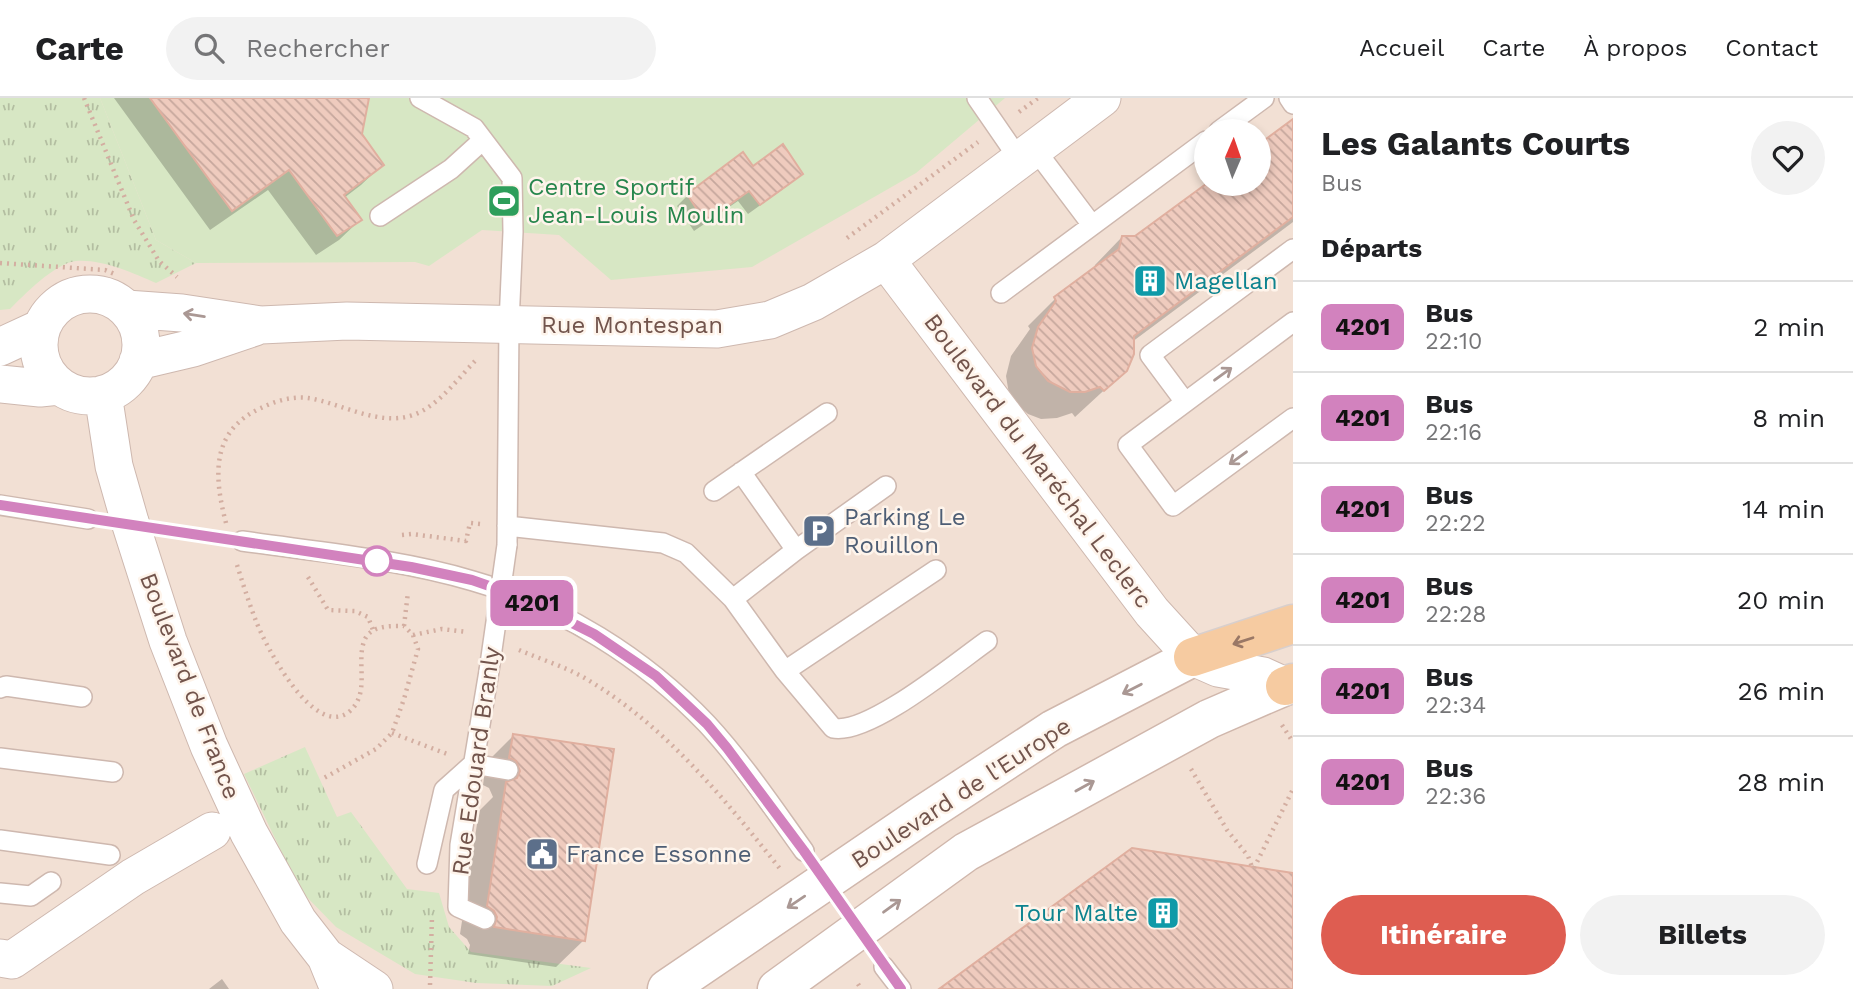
<!DOCTYPE html>
<html lang="fr">
<meta charset="utf-8">
<style>
:root{--surface:#fff;--page:#f2f2f2;--text:#202124;--muted:#757577;--line:#e0e0e0;--accent:#de5d51}
body{margin:0;font-family:"Work Sans",sans-serif;background:var(--page);color:var(--text);height:100vh;display:flex;flex-direction:column;font-size:26px;white-space:nowrap}
*{box-sizing:border-box;margin:0}
p{font-size:23px;color:var(--muted)}
.icon{flex:none;width:38px;height:38px;fill:none;stroke:currentColor;stroke-width:2;stroke-linecap:round;stroke-linejoin:round}
.map{position:relative;flex:1;overflow:hidden}
.drawer{display:flex;flex-direction:column;background:var(--surface);width:560px}
.drawer>*{flex:none}
.badge{padding:0 14px;border-radius:10px;font-size:24px;line-height:46px}
.needle{width:46px;rotate:2deg}
.buttons{position:absolute;left:1194px;top:21px;display:grid;gap:14px}
.buttons a{display:grid;place-items:center;width:77px;height:77px;border-radius:50%;background:var(--surface);box-shadow:0 4px 10px #0003;font-size:35px}
.map>.badge{position:absolute;translate:-50% -50%;box-shadow:0 0 0 4px #fff}
h2{padding:0 28px;font-size:26px;line-height:63px}
.round{display:grid;place-items:center;flex:none;width:74px;height:74px;border-radius:37px;background:var(--page)}
.summary{display:flex;align-items:center;justify-content:space-between;height:119px;padding:0 28px}
h1{font-size:33px;font-weight:700;line-height:52px}
.primary-button{display:flex;gap:14px;margin-top:auto;padding:14px 28px}
.primary-button a{flex:1;height:80px;border-radius:42px;background:var(--accent);color:#fff;font-size:28px;font-weight:700;line-height:80px;text-align:center}
.primary-button a+a{background:var(--page);color:var(--text)}
ul{padding:0;list-style:none}
li{display:flex;align-items:center;gap:21px;height:91px;padding:0 28px;border-top:2px solid var(--line)}
li div{flex:1}
li b{display:block;font-size:26px}
li em{font-style:normal}
li .badge{min-width:77px;font-weight:700;text-align:center}
header{display:flex;align-items:center;gap:42px;box-sizing:border-box;height:98px;padding:0 35px;background:var(--surface);border-bottom:2px solid var(--line)}
header strong{font-size:33px}
nav{display:flex;gap:38px;margin-inline-start:auto;font-size:24px}
.search{width:490px;height:63px;background:var(--page);display:flex;align-items:center;gap:18px;box-sizing:border-box;padding:0 24px;border-radius:38px;color:var(--muted);font-size:26px}
main{display:flex;flex:1;min-height:0}
.map>svg:first-child{display:block}
.residential{fill:#f2e0d4;fill-rule:evenodd}
.grass{fill:url(#grass-tufts)}
.park{fill:#d7e7c4}
.shadow{fill:#0003}
.building{fill:url(#building-back-hatch);stroke:#e0af9f;stroke-width:2}
.lines{fill:none;stroke-linecap:round;stroke-linejoin:round}
.lane-casing{stroke:#ceb8af;stroke-width:22}
.street-casing{stroke:#ceb8af;stroke-width:39}
.secondary-casing{stroke:#d0b7ac;stroke-width:41}
.primary-casing{stroke:#d8cfcd;stroke-width:41}
.path{stroke:#d3aea1;stroke-width:4.5;stroke-dasharray:2 5;stroke-linecap:butt}
.lane{stroke:#fff;stroke-width:19}
.street{stroke:#fff;stroke-width:37}
.secondary{stroke:#fff;stroke-width:38}
.primary{stroke:#f6cba1;stroke-width:38}
.lane-bridge-casing{stroke:#ceb8af;stroke-width:22;stroke-linecap:butt}
.lane-bridge{stroke:#fff;stroke-width:19}
.oneway{stroke:#aa9894}
.oneway2{stroke:#9a7866}
.line-casing{stroke:#fff;stroke-width:16}
.line{stroke:#d282be;stroke-width:10}
.stop-dot{fill:#fff;stroke:#d282be;stroke-width:3.5}
.labels{text-anchor:middle;stroke-width:5;stroke-linejoin:round;paint-order:stroke}
.leisure-label{font-size:24px;fill:#27864d;stroke:#fef4eb;text-anchor:start}
.culture-label{font-size:24px;fill:#0d838f;stroke:#fef4eb;text-anchor:start}
.street-label{font-size:24px;fill:#72544c;stroke:#fef4eb}
.service-label{font-size:24px;fill:#4e5e75;stroke:#fef4eb;text-anchor:start}
</style>
<header>
<strong>Carte</strong>
<div class="search"><svg class="icon" aria-label="search" viewBox="0 0 24 24"><circle cx="10" cy="10" r="6"/><path d="M15 15l6 6"/></svg>Rechercher</div>
<nav><a>Accueil</a><a>Carte</a><a>À propos</a><a>Contact</a></nav>
</header>
<main>
<div class="map">
<svg width="1293" height="891" viewBox="0 0 1293 891">
<defs>
<pattern id="grass-tufts" width="24" height="20" patternUnits="userSpaceOnUse" patternTransform="scale(1.75)"><rect width="24" height="20" fill="#d7e7c4"/><path d="M3 7l-1-3M5 7V3M7 7l1-3M15 17l-1-3M17 17v-4M19 17l1-3" fill="none" stroke="#b3bea1"/></pattern>
<pattern id="building-back-hatch" width="6" height="6" patternUnits="userSpaceOnUse" patternTransform="scale(1.75)"><rect width="6" height="6" fill="#efcbbe"/><path d="M-1 5l2 2M0 0l6 6M5-1l2 2" fill="none" stroke="#c6a79d"/></pattern>
</defs>
<rect width="100%" height="100%" fill="#fbefe5"/>
<path class="residential" d="M 0,0 L 1293,0 L 1293,891 L 0,891 ZM 1206,33 L 1258,33 L 1258,86 L 1206,86 Z"/>
<path class="grass" d="M 0,0 L 100,0 L 156,142 L 196,165 L 156,185 C 133,175 102,161 76,163 C 55,165 24,197 10,211 L 0,212 Z
M 305,649 L 337,719 L 351,714 L 407,791 L 439,795 L 449,829 L 471,854 L 591,870 L 552,888 L 476,885 L 415,876 L 336,829 L 300,792 L 244,676 Z"/>
<path class="park" d="M 100,0 L 1005,0 L 916,75 L 752,169 L 611,182 L 559,137 L 482,132 L 429,168 L 415,164 L 196,165 L 156,142 Z"/>
<path class="shadow" d="M 114,0 L 365,0 L 360,36 L 382,67 L 361,87 L 344,100 L 360,122 L 339,142 L 316,157 L 268,92 L 210,132 Z
M 1293,31 L 1293,124 L 1132,244 L 1126,272 L 1075,319 L 1072,315 L 1057,320 L 1041,321 L 1028,316 L 1014,304 L 1009,296 L 1006,278 L 1011,258 L 1030,231 L 1028,228 L 1055,201 L 1094,172 L 1095,167 L 1122,139 L 1136,140 L 1209,86 L 1258,86 Z
M 753,70 L 801,76 L 790,86 L 748,116 L 738,103 L 694,133 L 677,108 L 688,97 Z
M 513,638 L 584,842 L 556,869 L 468,856 L 470,847 L 467,841 L 460,836 L 479,713 L 493,699 L 489,690 L 483,687 L 486,665 Z
M 222,881 L 229,891 L 209,891 Z"/>
<path class="building" d="M 150,0 L 369,0 L 362,36 L 384,67 L 344,97 L 362,122 L 337,138 L 289,72 L 232,113 Z
M 1293,21 L 1293,119 L 1134,238 L 1134,256 L 1127,273 L 1104,293 L 1100,289 L 1085,294 L 1070,294 L 1048,283 L 1036,268 L 1032,250 L 1038,229 L 1056,203 L 1054,199 L 1119,151 L 1122,138 L 1135,138 L 1206,86 L 1258,86 L 1258,47 Z
M 783,46 L 803,76 L 760,107 L 749,93 L 705,124 L 687,96 L 743,54 L 753,68 Z
M 513,636 L 614,651 L 585,843 L 494,829 L 497,819 L 494,813 L 487,808 L 506,684 L 517,680 L 520,673 L 516,663 L 509,660 Z
M 1132,750 L 1293,775 L 1293,891 L 939,891 Z"/>
<g class="lines">
<defs>
<path id="lane" d="M 420,0 L 474,30 L 512,80 L 513,134 L 509,226 L 507,447
M 977,0 L 1019,61
M 1289,0 L 1293,6
M 1219,33 L 1264,0
M 1034,50 L 1092,127
M 380,118 L 451,71 L 483,42
M 1001,195 L 1206,43
M 1293,224 L 1128,347 L 1173,408 L 1293,320
M 1185,304 L 1150,257 L 1293,151
M 741,374 L 796,452
M 714,393 L 827,315
M 0,407 L 88,421
M 507,428 L 663,445 L 686,455 L 733,501 L 796,452 L 886,388
M 242,443 C 319,454 399,461 473,483 C 561,508 644,560 707,626 C 743,665 773,710 804,753
M 733,501 L 785,573 L 833,630 C 868,638 957,564 987,543
M 785,573 L 936,472
M 0,590 L 6,588 L 82,599
M 0,660 L 113,674
M 0,742 L 110,757
M 427,766 L 444,692 L 473,666 L 508,672
M 0,795 L 31,798 L 51,784
M 485,821 L 458,809 L 460,747 L 489,573
M 884,869 L 901,891"/>
<path id="street" d="M 886,162 L 1152,514 L 1193,559 L 1218,570 L 1263,578 L 1285,588
M39 247a51 51 0 1 1 102 0a51 51 0 1 1-102 0Z
M 126,211 L 182,215 L 261,227 L 347,223 L 717,231 L 770,222 L 813,204 L 886,162 L 1102,0
M 0,249 L 41,230
M 138,263 L 193,250 L 255,229
M 0,286 L 40,290 L 59,288
M 103,296 L 114,368 L 130,424 L 168,543 L 209,648 L 249,735 L 298,823 L 326,859 L 339,891
M 326,859 L 374,891
M 0,860 L 12,862 L 133,779 L 212,733"/>
<path id="secondary" d="M 667,891 L 924,716 L 1054,631 L 1193,559
M 777,891 L 966,754 L 1209,621 L 1285,588"/>
<path id="primary" d="M 1193,559 L 1293,526
M 1285,588 L 1293,585"/>
</defs>
<use href="#lane" class="lane-casing"/>
<use href="#street" class="street-casing"/>
<use href="#secondary" class="secondary-casing"/>
<use href="#primary" class="primary-casing"/>
<path class="path" d="M 84,0 L 134,122 L 159,163 L 177,179
M 1019,14 L 1038,0
M 847,140 L 978,44
M 0,165 L 105,172 L 117,177
M 226,425 C 214,379 210,333 261,310 C 275,303 292,298 308,300 C 341,305 379,329 413,317 C 439,308 458,280 477,261
M 402,437 L 412,436 L 466,443 L 470,425 L 480,426
M 237,467 C 243,486 249,505 256,523 C 266,549 315,643 350,613 C 371,594 355,563 365,541 C 372,527 391,528 404,528 L 413,537 L 418,551 L 404,601 L 392,635 L 376,651 L 324,680
M 308,479 L 328,512 L 355,513 L 368,519 L 373,532
M 404,528 L 408,494
M 413,537 L 442,531 L 467,534
M 519,552 C 540,561 563,568 583,579 C 664,626 723,699 781,772
M 1282,627 L 1293,644
M 392,635 L 447,656
M 1191,671 L 1227,732 L 1248,758 L 1252,769
M 1254,770 L 1293,691
M 858,886 L 861,891
M 430,887 L 432,818"/>
<use href="#lane" class="lane"/>
<use href="#street" class="street"/>
<use href="#secondary" class="secondary"/>
<use href="#primary" class="primary"/>
<defs>
<path id="lane-bridge" d="M 489,573 L 507,447"/>
</defs>
<use href="#lane-bridge" class="lane-bridge-casing"/>
<use href="#lane-bridge" class="lane-bridge"/>
</g>
<defs><path id="oneway-shaft" d="M-6 0H5M1.5-3L5.5 0L1.5 3" fill="none" stroke-width="1.6" stroke-linecap="round" stroke-linejoin="round" transform="scale(1.75)"/></defs>
<g class="oneway">
<use href="#oneway-shaft" transform="translate(194 217) rotate(-171)"/>
<use href="#oneway-shaft" transform="translate(1223 276) rotate(-36)"/>
<use href="#oneway-shaft" transform="translate(1238 360) rotate(144)"/>
<use href="#oneway-shaft" transform="translate(1132 591) rotate(153)"/>
<use href="#oneway-shaft" transform="translate(1085 688) rotate(-29)"/>
<use href="#oneway-shaft" transform="translate(796 804) rotate(146)"/>
<use href="#oneway-shaft" transform="translate(892 808) rotate(-36)"/>
</g>
<use class="oneway2" href="#oneway-shaft" transform="translate(1243 543) rotate(162)"/>
<g class="lines">
<defs>
<path id="line" d="M 0,407 L 411,469 L 472,482 L 518,498 L 594,536 L 656,578 L 707,626 L 727,650 L 804,753 L 901,891"/>
</defs>
<use href="#line" class="line-casing"/>
<use href="#line" class="line"/>
</g>
<defs>
<symbol id="stadium-square" viewBox="-11 -11 22 22"><rect x="-9" y="-9" width="18" height="18" rx="4" fill="#2e9e5b" stroke="#fef4eb"/><path d="M0-5a6.5 5 0 1 0 0 10a6.5 5 0 1 0 0-10ZM-3.5-1.8h7v3.6h-7Z" fill="#fff"/></symbol>
<symbol id="building-square" viewBox="-11 -11 22 22"><rect x="-9" y="-9" width="18" height="18" rx="4" fill="#0f9aa8" stroke="#fef4eb"/><path d="M-4-6H4V6H1V3H-1V6H-4ZM-2.5-4.3h1.7v1.8h-1.7ZM.8-4.3h1.7v1.8H.8ZM-2.5-1h1.7V.8h-1.7ZM.8-1h1.7V.8H.8Z" fill="#fff"/></symbol>
<symbol id="parking-square" viewBox="-11 -11 22 22"><rect x="-9" y="-9" width="18" height="18" rx="4" fill="#5c6f8a" stroke="#fef4eb"/><path d="M-3.5-5.5H1a3.5 3.5 0 0 1 0 7H-1V5.5H-3.5ZM-1-3.4V-.6H.8a1.4 1.4 0 0 0 0-2.8Z" fill="#fff"/></symbol>
<symbol id="civic-square" viewBox="-11 -11 22 22"><rect x="-9" y="-9" width="18" height="18" rx="4" fill="#5c6f8a" stroke="#fef4eb"/><path d="M-.6-6.5H3V-4.5H.6V-3L4-1V1h2V6H-6V1h2V-1L-.6-3ZM-1.2 2.5V6h2.4V2.5Z" fill="#fff"/></symbol>
</defs>
<g fill-rule="evenodd">
<use href="#stadium-square" x="485" y="84" width="38" height="38"/>
<use href="#building-square" x="1131" y="164" width="38" height="38"/>
<use href="#parking-square" x="800" y="414" width="38" height="38"/>
<use href="#civic-square" x="523" y="737" width="38" height="38"/>
<use href="#building-square" x="1144" y="796" width="38" height="38"/>
</g>
<circle class="stop-dot" cx="377" cy="463" r="14"/>
<g class="labels">
<g class="leisure-label">
<text x="528" y="97">Centre Sportif<tspan x="528" dy="28">Jean-Louis Moulin</tspan></text>
</g>
<g class="culture-label">
<text x="1174" y="191">Magellan</text>
<text x="1138" y="823" text-anchor="end">Tour Malte</text>
</g>
<g class="street-label">
<text x="632" y="235">Rue Montespan</text>
<text transform="translate(1038 363) rotate(53)" y="8">Boulevard du Maréchal Leclerc</text>
<text transform="translate(190 588) rotate(69)" y="8">Boulevard de France</text>
<text transform="translate(476 663) rotate(-82)" y="8">Rue Edouard Branly</text>
<text transform="translate(961 695) rotate(-33)" y="8">Boulevard de l'Europe</text>
</g>
<g class="service-label">
<text x="844" y="427">Parking Le<tspan x="844" dy="28">Rouillon</tspan></text>
<text x="566" y="764">France Essonne</text>
</g>
</g>
</svg>
<div class="buttons">
<a><svg class="needle" viewBox="-14 -14 28 28"><path d="M0-13l5 13h-10z" fill="#e53935"/><path d="M0 13l5-13h-10z" fill="#757577"/></svg></a>
</div>
<b class="badge" style="left:532px;top:505px;background:#d282be;color:#111">4201</b>
</div>
<section class="drawer">
<div class="summary"><div><h1>Les Galants Courts</h1><p>Bus</p></div><a class="round"><svg class="icon" aria-label="heart" viewBox="0 0 24 24"><path d="M12 20l-8-8c-3-5 5-10 8-4 3-6 11-1 8 4z"/></svg></a></div>
<h2>Départs</h2>
<ul>
<li><span class="badge" style="background:#d282be;color:#111">4201</span><div><b>Bus</b><p>22:10</p></div><em>2 min</em></li>
<li><span class="badge" style="background:#d282be;color:#111">4201</span><div><b>Bus</b><p>22:16</p></div><em>8 min</em></li>
<li><span class="badge" style="background:#d282be;color:#111">4201</span><div><b>Bus</b><p>22:22</p></div><em>14 min</em></li>
<li><span class="badge" style="background:#d282be;color:#111">4201</span><div><b>Bus</b><p>22:28</p></div><em>20 min</em></li>
<li><span class="badge" style="background:#d282be;color:#111">4201</span><div><b>Bus</b><p>22:34</p></div><em>26 min</em></li>
<li><span class="badge" style="background:#d282be;color:#111">4201</span><div><b>Bus</b><p>22:36</p></div><em>28 min</em></li>
</ul>
<div class="primary-button"><a>Itinéraire</a><a>Billets</a></div>
</section>
</main>
